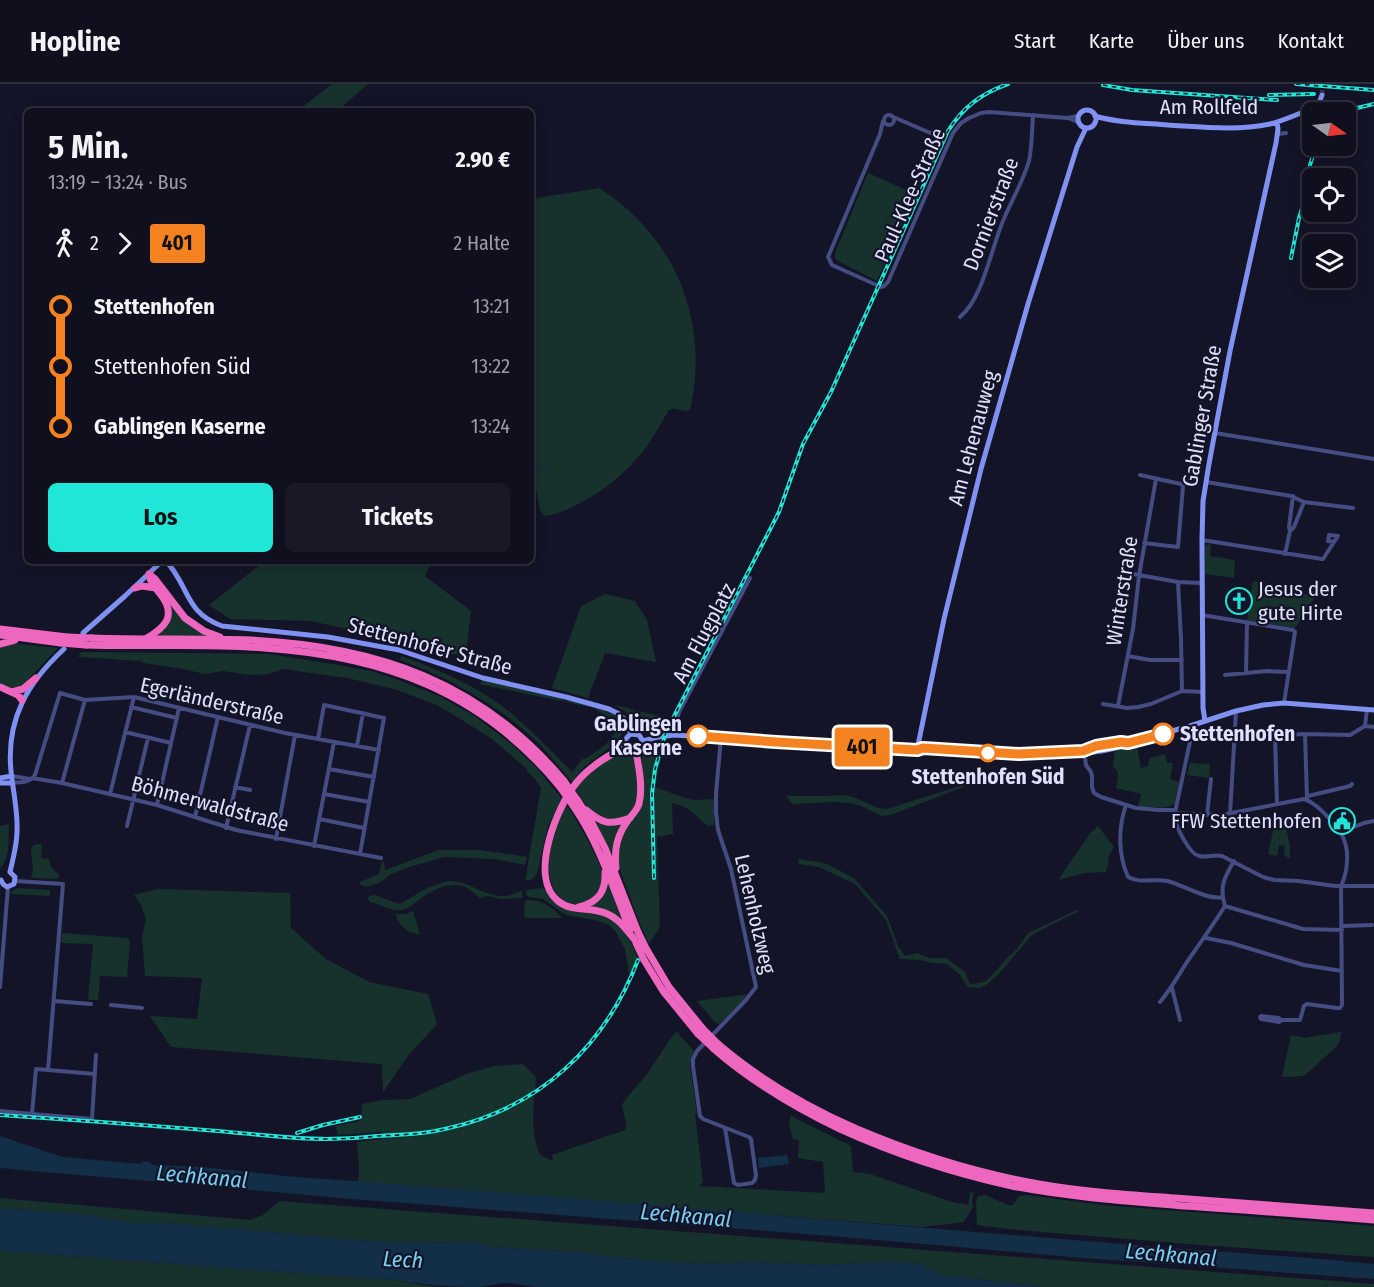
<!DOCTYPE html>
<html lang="de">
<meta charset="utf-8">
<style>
:root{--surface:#0f0f1e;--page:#181827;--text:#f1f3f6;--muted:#9b9ca4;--line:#2f2f3c;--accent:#20e6d8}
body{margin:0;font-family:"Fira Sans Condensed",sans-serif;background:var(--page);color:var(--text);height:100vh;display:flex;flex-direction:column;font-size:22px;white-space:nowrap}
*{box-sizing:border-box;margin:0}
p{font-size:20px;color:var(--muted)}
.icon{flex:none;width:33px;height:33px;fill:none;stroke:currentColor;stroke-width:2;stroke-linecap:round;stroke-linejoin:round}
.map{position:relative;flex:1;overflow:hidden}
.details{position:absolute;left:24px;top:24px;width:510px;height:456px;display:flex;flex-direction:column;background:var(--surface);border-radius:9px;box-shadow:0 3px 15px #0003,0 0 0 2px var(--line)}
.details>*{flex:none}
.badge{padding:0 12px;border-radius:4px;font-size:21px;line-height:39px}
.needle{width:39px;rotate:104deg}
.tools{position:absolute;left:1302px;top:18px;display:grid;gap:12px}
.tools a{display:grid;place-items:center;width:54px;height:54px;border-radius:9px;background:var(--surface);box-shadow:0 3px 15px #0003,0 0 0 2px var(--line);font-size:30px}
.map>.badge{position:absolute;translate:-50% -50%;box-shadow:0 0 0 3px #fff}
.legs{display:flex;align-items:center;gap:9px;height:66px;padding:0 24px;font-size:20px}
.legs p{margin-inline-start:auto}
.head{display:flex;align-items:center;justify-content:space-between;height:102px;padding:0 24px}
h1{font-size:33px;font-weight:700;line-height:45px}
.cta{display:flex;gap:12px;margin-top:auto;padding:12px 24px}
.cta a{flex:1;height:69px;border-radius:9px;background:var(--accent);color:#111;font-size:24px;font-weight:700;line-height:69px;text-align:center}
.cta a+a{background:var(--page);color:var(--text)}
ul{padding:0 24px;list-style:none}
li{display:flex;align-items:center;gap:21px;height:60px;font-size:22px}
li i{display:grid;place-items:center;width:9px;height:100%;margin:0 8px;background:currentColor}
li i::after{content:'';width:15px;height:15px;margin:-8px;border:4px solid;border-radius:50%;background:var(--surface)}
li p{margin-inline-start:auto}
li:first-child i{background:linear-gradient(#0000 50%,currentColor 0)}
li:last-child i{background:linear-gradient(currentColor 50%,#0000 0)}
header{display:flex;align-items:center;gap:36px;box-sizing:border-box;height:84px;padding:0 30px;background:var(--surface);border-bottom:2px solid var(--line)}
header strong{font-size:28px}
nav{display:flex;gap:33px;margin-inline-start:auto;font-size:21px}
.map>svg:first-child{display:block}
.green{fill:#17322c}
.water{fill:#132f47}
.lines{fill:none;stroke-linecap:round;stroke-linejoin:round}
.stream{stroke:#132f47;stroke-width:1.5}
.secondary-tunnel{stroke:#323348;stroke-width:5;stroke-dasharray:5 2.5;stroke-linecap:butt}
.street{stroke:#444c82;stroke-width:4}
.secondary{stroke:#8191f1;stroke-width:5}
.highway{stroke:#ee67bf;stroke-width:7}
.rail-casing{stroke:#20e6d8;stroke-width:4}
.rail{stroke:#141428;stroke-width:1.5;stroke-dasharray:4.5;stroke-linecap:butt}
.highway-bridge{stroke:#ee67bf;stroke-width:7}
.line-1-casing{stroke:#fff;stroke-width:14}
.line-1{stroke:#f58220;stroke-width:9}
.stop-1-dot{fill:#fff;stroke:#f58220;stroke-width:3}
.labels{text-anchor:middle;stroke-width:4.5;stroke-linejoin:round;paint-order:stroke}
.street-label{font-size:21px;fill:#dfe0fb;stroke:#141428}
.poi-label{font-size:21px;fill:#dfe0fb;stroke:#141428;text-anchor:start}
.stop-label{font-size:21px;font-weight:bold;fill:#dfe0fb;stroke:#141428;text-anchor:end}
.water-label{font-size:22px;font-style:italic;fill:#78cdf0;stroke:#141428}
</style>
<header>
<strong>Hopline</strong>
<nav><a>Start</a><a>Karte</a><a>Über uns</a><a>Kontakt</a></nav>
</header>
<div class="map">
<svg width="1374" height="1203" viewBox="0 0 1374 1203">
<rect width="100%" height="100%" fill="#141428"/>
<path class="green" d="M 332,0 L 368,0 L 337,27 L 297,27 Z
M 868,89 L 915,110 L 877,197 L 838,177 L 835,174 L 835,169 Z
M 599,104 C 676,153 710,238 690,326 C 683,329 675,322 669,326 C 661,338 655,351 647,362 C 629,386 606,406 580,419 C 569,425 556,431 544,432 L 540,426 L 533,387 L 531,387 L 531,115 Z
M 1208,460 L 1211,461 L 1210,472 L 1235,476 L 1234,494 L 1205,490 L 1205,462 Z
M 265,477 L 432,477 L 425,492 L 471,527 L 466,571 L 441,569 L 410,558 L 310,537 L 230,535 L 209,521 Z
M 1253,497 L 1277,501 L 1276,506 L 1316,512 L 1295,544 L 1247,536 Z
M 605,510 L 635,517 L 647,536 L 656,578 L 605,569 L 588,614 L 552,604 L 581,522 Z
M 167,516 L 207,552 L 153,552 L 165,543 Z
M 7,560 L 17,560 L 58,564 L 22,602 L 14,606 L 0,600 L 0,562 Z
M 81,568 L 269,570 L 338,581 L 371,587 L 401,597 L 439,612 L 473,631 L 509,658 L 536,683 L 562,715 L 548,742 L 537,789 L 533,795 L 525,797 L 541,704 L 535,695 L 526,686 L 528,686 L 492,655 L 462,636 L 437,621 L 394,605 L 347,594 L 283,585 L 269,590 L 249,591 L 223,587 L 205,590 L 178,584 L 143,579 L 142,577 L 78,573 Z
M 401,572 C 440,586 480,603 512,630 C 533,648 552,668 572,688 L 582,675 L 585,675 C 598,666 613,659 616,643 C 609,631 603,633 595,624 L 479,600 L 482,599 L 481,596 L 556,612 L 565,617 L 571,616 C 591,622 616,623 625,644 L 617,658 L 584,683 L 572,698 C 559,683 547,667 532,653 C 493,618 449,594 400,576 Z
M 614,621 L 619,622 L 671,635 L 667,646 L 649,647 L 640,645 L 625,627 Z
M 667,654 L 661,674 L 655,703 L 688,715 L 695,716 L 714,715 L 714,741 L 708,742 C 694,730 690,723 672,719 L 673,750 L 657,753 L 660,843 L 649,860 L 640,840 L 621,789 L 618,776 L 619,761 L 625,745 L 635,734 L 641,723 L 642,669 L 650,660 Z
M 1137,662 L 1141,684 L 1148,682 L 1150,674 L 1165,670 L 1167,679 L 1173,679 L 1170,695 L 1179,698 L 1174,720 C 1165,726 1149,723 1138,723 L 1141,710 L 1116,704 C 1117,697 1121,688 1113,683 L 1115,666 Z
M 621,669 L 627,669 L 633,674 L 638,699 L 637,719 L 629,731 L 623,735 L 604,736 L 589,726 L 575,705 C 588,689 602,677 621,669 Z
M 1190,679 L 1210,680 L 1209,694 L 1187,691 Z
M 963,683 L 964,700 L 963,703 L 891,731 L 882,732 L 861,722 L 850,719 L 835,718 L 792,720 L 786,712 L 825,712 L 844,711 L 856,714 L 878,724 L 887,725 L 963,701 Z
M 566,720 C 577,737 587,754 596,773 C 598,778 602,784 602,790 C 606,822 563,833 552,801 C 543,774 555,745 566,720 Z
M 593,734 L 623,739 L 613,775 Z
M 1275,738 L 1285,739 L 1290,762 L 1290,775 L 1284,771 L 1285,762 L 1279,761 L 1277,772 L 1268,770 Z
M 9,740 C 8,753 11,775 0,784 L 0,742 Z
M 1098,742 L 1114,763 L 1108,773 L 1109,776 L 1106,788 L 1084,789 L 1058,796 L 1091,748 Z
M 42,760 L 41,774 L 49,775 L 51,783 L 59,791 L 59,793 L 56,795 L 34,794 L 31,793 L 33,787 L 31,764 L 34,761 Z
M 439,766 L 481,766 L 527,773 L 525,781 L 495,775 L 444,773 L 406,784 L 390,791 L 381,798 L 366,803 L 360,800 L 360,798 L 379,790 L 382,778 L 384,778 L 385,786 Z
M 798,775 L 819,778 L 827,780 L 854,794 L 887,832 L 898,862 L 905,872 L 918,869 C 928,876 935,874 946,874 L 965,888 L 970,900 L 979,899 L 986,897 L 992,891 L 1007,874 L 1017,865 L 1028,849 L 1075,827 L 1081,826 L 1039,847 L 1031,852 L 998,891 L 989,899 L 980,904 L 968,903 L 959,890 L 947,880 L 932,879 L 920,876 L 900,875 L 886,836 L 855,800 L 819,783 L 799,780 Z
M 607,796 L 623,839 L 582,824 L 590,821 Z
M 447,797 C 468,796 483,812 504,812 C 510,812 515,809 522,807 L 522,814 L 501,815 L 487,812 L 480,814 C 475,810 470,805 465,803 C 450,797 433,806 421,814 C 415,819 409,825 401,826 C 391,827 379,820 370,818 L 368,815 L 369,812 L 374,811 L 400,820 L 427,804 Z
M 18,804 L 50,806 L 50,812 L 11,810 L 12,807 Z
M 542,804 L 547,806 L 555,818 C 569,822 603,826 613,835 C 625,845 632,860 638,875 L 632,891 L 629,889 L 625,865 L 616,848 L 609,841 L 595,836 L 566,831 L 543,815 L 529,813 L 526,811 L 527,806 Z
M 158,805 L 290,809 L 291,844 L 326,875 L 369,898 L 428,910 L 437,940 L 408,972 L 383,1008 L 382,980 L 171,963 L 150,932 L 197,935 L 202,894 L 145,892 L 142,853 L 146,835 L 141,821 L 134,811 Z
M 526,816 C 541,815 553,823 562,834 L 525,834 L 524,822 Z
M 413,827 L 420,850 C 409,851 397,840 396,830 L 405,830 Z
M 62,849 L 128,854 L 130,857 L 127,893 L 100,892 L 98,916 L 88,916 L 93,860 L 61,859 Z
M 749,910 L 728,932 L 719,940 L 715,938 L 697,917 Z
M 677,948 L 694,967 L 690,981 L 697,1030 L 695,1031 L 703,1097 L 700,1102 L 825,1109 L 823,1078 L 798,1074 L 799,1056 L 793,1055 L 789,1039 L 791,1032 L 851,1062 L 853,1088 L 870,1090 L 952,1118 L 968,1121 L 970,1108 L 974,1109 L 972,1116 L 973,1123 L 964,1138 L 923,1143 L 358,1098 L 359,1085 L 357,1058 L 390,1054 L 380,1048 L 338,1051 L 335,1042 L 361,1037 L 362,1020 L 382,1016 L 410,1015 L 469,989 L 495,982 L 523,980 L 536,993 C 534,1019 529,1046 540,1071 L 553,1077 L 552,1071 L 625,1046 L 626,1039 L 622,1021 L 625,1016 L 647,990 L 673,951 Z
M 1341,948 L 1340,957 L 1335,964 L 1304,992 L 1282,993 L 1291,951 L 1305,954 Z
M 985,1111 L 1008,1121 L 1013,1121 L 1019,1112 L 1026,1111 L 1102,1121 L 1374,1142 L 1374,1173 L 1201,1161 L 1008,1145 L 977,1141 L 976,1117 L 978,1112 Z
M 0,1114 L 250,1136 L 263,1131 L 279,1117 L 1374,1200 L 1374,1203 L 1044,1203 L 975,1195 L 941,1192 L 923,1180 L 885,1178 L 824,1181 L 752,1178 L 701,1180 L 620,1174 L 583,1168 L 492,1163 L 471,1158 L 409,1159 L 358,1156 L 167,1139 L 137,1139 L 76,1130 L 0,1124 Z
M 0,1167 L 395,1196 L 422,1201 L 439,1203 L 0,1203 Z"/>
<path class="water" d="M 0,1052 L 62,1073 L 142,1080 L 141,1077 L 149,1078 L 153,1081 L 203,1083 L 285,1092 L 508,1109 L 1157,1163 L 1308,1174 L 1374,1180 L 1374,1195 L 1084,1174 L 832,1152 L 353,1115 L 0,1084 Z
M 787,1071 L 789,1080 L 759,1084 L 758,1074 Z
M 0,1124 L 76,1130 L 137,1139 L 167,1139 L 358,1156 L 409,1159 L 471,1158 L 492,1163 L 583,1168 L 620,1174 L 701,1180 L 752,1178 L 824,1181 L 885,1178 L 923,1180 L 941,1192 L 975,1195 L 1044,1203 L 536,1203 C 526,1202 517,1200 507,1199 C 498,1199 489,1202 479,1203 C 451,1203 423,1201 395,1196 L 0,1167 Z"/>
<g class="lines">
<path class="stream" d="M 531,390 L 552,379"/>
<path class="secondary-tunnel" d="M 1322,11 L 1323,0"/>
<path class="street" d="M884 36a5 5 0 1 1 10 0a5 5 0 1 1-10 0Z
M 891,32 L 942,54
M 1068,34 L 1078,38
M 883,37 L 880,50 L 828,173 L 832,181 L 881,203 L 884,202 L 888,198 L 953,49 L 961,39 L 969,34 L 981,29 L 989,28 L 1067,34 L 1078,32
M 1278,50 L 1286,49
M 960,233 C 983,214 991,165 1003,137 C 1011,117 1023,98 1029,77 C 1032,63 1032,46 1033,31
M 1215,349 L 1374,375
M 1140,391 L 1181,400 L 1183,402 L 1178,463 L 1144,459
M 1206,398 L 1291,412 L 1304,418 L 1353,424
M 1290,447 L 1289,443 L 1293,412
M 1202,456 L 1322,475 L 1323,475 L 1338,452 L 1329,451 L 1328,457 L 1334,458
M 1285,470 L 1290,447 L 1294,443 L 1304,418
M 1122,488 L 1178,498 L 1201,499
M 1178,498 L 1181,555 L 1182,607
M 1202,531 L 1293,546 L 1295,548 L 1284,619
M 1128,572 L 1150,576 L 1182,576
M 1246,588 L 1247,539
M 1225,591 L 1267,587 L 1288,588
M 1103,620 L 1127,624 L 1138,623 L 1151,620 L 1182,607 L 1203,608
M 1118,622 L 1133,545 L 1139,492 L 1156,395
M 131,623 L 177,634
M 1190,642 L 1191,653 L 1174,733 C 1176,742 1189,770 1199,772 C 1207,774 1214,770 1222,772 L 1263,793 L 1274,796 L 1299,797 L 1335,802 L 1374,802
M 1365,642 L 1374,643
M 125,648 L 171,659
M 1305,650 L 1307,715
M 674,651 L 679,628 L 750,494
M 1275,652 L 1277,720
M 721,654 L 716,709 L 716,729 L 718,746 L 731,785 L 756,903 L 746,916 L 697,967 L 693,975 L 693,982 L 700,1032 L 703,1035 L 749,1053 L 751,1055 L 756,1091 L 755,1096 L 752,1099 L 738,1101 L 734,1099 L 725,1044
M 1235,654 L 1305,650 L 1350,651 L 1365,642 L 1367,625
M 318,655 L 324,621 L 384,634 L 360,770
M 357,662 L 363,629
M 1084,667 L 1086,681 L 1091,688 L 1092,692 L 1092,703 L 1094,709 L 1101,713 L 1136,724 L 1158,726 L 1175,726
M 329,685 L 374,693
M 12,692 L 30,695
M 32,694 L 62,699 L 157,721 L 236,746 L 381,774
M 12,699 C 21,698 30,699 35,691 L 60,609 L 85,616 L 134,613 L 285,649 L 379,666
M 62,699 L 85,616
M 235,703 L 250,706
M 110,710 L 134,613
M 324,710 L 369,718
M 1308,712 L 1350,702 L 1352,700
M 157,721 L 179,624
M 1126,721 C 1118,744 1118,770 1128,793 C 1140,800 1154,794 1167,797 C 1181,800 1209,817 1222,813
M 1174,729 L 1221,731 L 1304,715 C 1313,718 1320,725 1327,732 C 1332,738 1338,744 1342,751 C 1350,766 1348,787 1341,802 L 1342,921 L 1340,924 L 1337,924 L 1307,920 L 1304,922 L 1300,936 L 1281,936
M 1230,730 L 1236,627
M 1207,731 L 1211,695
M 195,733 L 218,633
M 319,735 L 364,744
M 127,742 L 148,654
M 226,744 L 250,641
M 1341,748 L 1364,739 L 1374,737
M 276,755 L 295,651
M 314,762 L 334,658
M 16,797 L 63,800 L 48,986
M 1225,822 L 1303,845 L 1342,846
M 1342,842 L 1372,841
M 1206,854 L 1231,859 L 1304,881 L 1342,887
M 0,903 L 8,803
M 1172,904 L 1180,936
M 54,917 L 91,920
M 1160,918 C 1171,905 1178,892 1187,878 C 1200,859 1213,841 1225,822 C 1219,803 1224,794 1234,777
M 111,921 L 142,924
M 1261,932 L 1279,934 L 1281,937 L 1279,938 L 1261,935 L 1260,933 Z
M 95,990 L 36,985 L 32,1030 L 92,1035 L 96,971
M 0,1027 L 32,1030"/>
<path class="secondary" d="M1078 35a9 9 0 1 1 18 0a9 9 0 1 1-18 0Z
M 1095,32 C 1118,39 1144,39 1168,41 C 1202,43 1237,47 1270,40 C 1286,36 1302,28 1318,22 L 1322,11
M 166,477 C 190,503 184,528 222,542 L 328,553 L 399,566 L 483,594 L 566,613 L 609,625 L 619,630 L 625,636 L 631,650
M 83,549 L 125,512 L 162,477
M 1205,637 L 1203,624 L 1202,456 L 1203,417 L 1209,380 L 1230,267 L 1276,59 L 1278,45 L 1277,38
M 631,650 C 612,663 641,680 643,657
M 631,650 L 639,651 L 643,657
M 643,657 L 658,653 L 674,651 L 917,666 C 940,663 963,667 986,669 C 1017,670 1048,669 1079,667 C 1083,667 1088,668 1093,668 C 1104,667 1118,664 1128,659 L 1190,642 L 1236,627 L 1263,621 L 1284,619 L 1374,626
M 917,666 L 944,535 L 981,385 L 1028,220 L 1077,63 L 1086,44
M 1083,667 C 1096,661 1113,658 1127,659
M 0,694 L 12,692
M 0,699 L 12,699
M 10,788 C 13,775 17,761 17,747 C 18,727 13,707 11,687 C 6,636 27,599 64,565
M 1,796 L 3,800 L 7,803 L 14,800 L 15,793 L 10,788"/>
<path class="highway" d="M 149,490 L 155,495 L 185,534 L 204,547 L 220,553
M 135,504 L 142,502 L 156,504
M 0,545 L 67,553
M 0,551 L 61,559
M 92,554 C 145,556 198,554 251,556 C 377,562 481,598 564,697
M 145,555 C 165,544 177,532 161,511 C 156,504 150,499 149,490
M 0,560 L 15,556
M 86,561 C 145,563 205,559 264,564 C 384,572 482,608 560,703
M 0,603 L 18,611 L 22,616
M 12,608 L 23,605 L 36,594
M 625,663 C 607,672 590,682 577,698 C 557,722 528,793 558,817 C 570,827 585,824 598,827 C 615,830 624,842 634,855
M 578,717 L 592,739 L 605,764 L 638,848
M 574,723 C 600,761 613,804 630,846
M 586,726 C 602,739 609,742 630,734
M 616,784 C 614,764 617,751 629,735 C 633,730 637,726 639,720 C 643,704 639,684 636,668
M 579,823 C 599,818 606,807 605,788
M 647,866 L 669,903 L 703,945
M 644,876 L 663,907 L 698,950
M 718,960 C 760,996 807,1023 857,1045 C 916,1070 976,1089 1039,1100 C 1084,1108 1130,1111 1175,1114 C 1241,1119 1308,1124 1374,1129
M 714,965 C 752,998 794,1023 840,1045 C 895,1070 953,1089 1012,1102 C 1069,1113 1126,1117 1184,1122 C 1247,1126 1311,1131 1374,1136"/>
<defs>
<path id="rail" d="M 1296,0 L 1374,6
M 1103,1 L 1132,6 L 1277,16
M 1269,11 L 1314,10
M 1346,29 L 1357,24 L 1374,20
M 1291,174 L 1299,134 L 1309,101 L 1310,81 L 1316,62
M 654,794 L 652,710 L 655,685 L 666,648 L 779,428 L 803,360 L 831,308 L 948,47 C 963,23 982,9 1008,0
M 0,1031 C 73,1036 145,1041 218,1047 C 254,1050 291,1055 327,1055 C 344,1055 360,1054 377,1052 C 401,1051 426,1050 449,1044 C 541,1023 605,962 638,876
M 297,1049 L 323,1041 L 360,1033"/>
</defs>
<use href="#rail" class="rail-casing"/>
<use href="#rail" class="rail"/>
<path class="highway-bridge" d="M 67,553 L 92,554
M 61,559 L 86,561
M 564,697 L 578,717
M 560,703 L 574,723
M 638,848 L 647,866
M 636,859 L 644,876
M 703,945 L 718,960
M 698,950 L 714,965"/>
</g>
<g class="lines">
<defs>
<path id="line-1" d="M 698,652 L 776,658 L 917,666 L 923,664 L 1019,670 L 1083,667 L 1096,662 L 1121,658 L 1128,659 L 1163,650"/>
</defs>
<use href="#line-1" class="line-1-casing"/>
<use href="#line-1" class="line-1"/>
</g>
<defs>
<symbol id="church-ring" viewBox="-11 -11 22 22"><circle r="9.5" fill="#141428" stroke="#20e6d8" stroke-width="1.5"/><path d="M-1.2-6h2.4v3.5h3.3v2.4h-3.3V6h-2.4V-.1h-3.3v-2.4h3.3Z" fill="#20e6d8"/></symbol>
<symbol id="civic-ring" viewBox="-11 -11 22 22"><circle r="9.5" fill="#141428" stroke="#20e6d8" stroke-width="1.5"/><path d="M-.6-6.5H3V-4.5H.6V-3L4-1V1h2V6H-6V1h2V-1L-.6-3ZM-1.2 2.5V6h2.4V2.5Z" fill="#20e6d8"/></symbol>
</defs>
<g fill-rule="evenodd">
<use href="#church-ring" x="1224" y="502" width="30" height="30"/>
<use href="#civic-ring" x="1327" y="722" width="30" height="30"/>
</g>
<g class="stop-1-dot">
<circle cx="1163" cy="650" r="10"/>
<circle cx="698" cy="652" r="10"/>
<circle cx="988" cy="669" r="8"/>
</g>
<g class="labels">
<g class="street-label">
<text x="1209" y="30">Am Rollfeld</text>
<text transform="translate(910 111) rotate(-66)" y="7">Paul-Klee-Straße</text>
<text transform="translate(991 130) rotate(-69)" y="7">Dornierstraße</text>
<text transform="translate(1202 332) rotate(-80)" y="7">Gablinger Straße</text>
<text transform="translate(973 354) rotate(-75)" y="7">Am Lehenauweg</text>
<text transform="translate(1122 507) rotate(-81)" y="7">Winterstraße</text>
<text transform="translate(704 549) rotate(-62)" y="7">Am Flugplatz</text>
<text transform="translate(430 562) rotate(15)" y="7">Stettenhofer Straße</text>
<text transform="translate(212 617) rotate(13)" y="7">Egerländerstraße</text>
<text transform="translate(210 720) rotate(15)" y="7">Böhmerwaldstraße</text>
<text transform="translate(755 830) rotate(77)" y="7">Lehenholzweg</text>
</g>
<g class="poi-label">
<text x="1258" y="512">Jesus der<tspan x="1258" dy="24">gute Hirte</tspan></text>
<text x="1322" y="744" text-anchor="end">FFW Stettenhofen</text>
</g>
<g class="stop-label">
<text x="682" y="647">Gablingen<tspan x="682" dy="24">Kaserne</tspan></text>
<text x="1180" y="657" text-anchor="start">Stettenhofen</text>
<text x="988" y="700" text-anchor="middle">Stettenhofen Süd</text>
</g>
<g class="water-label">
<text transform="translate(202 1092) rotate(5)" y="8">Lechkanal</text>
<text transform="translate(686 1131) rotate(5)" y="8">Lechkanal</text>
<text transform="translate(1171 1170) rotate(5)" y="8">Lechkanal</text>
<text transform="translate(403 1175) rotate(3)" y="8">Lech</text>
</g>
</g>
</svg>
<div class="tools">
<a><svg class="needle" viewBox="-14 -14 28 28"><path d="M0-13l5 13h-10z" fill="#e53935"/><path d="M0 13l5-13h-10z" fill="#9b9ca4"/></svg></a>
<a><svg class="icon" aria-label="locate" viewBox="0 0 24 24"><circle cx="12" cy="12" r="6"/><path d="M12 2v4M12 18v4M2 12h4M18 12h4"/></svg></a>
<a><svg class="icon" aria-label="layers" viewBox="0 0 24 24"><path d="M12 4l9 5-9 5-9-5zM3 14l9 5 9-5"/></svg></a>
</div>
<b class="badge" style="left:862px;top:663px;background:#f58220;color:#111">401</b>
<section class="details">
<div class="head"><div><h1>5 Min.</h1><p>13:19 – 13:24 · Bus</p></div><b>2.90 €</b></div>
<div class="legs"><svg class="icon" aria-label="walk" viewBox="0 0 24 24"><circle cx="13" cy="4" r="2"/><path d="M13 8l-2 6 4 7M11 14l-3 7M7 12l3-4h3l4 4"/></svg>2<svg class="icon" aria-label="forward" viewBox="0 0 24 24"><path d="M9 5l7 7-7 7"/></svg><b class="badge" style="background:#f58220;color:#111">401</b><p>2 Halte</p></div>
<ul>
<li><i style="color:#f58220"></i><b>Stettenhofen</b><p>13:21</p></li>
<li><i style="color:#f58220"></i><span>Stettenhofen Süd</span><p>13:22</p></li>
<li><i style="color:#f58220"></i><b>Gablingen Kaserne</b><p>13:24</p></li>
</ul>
<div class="cta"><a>Los</a><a>Tickets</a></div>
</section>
</div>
